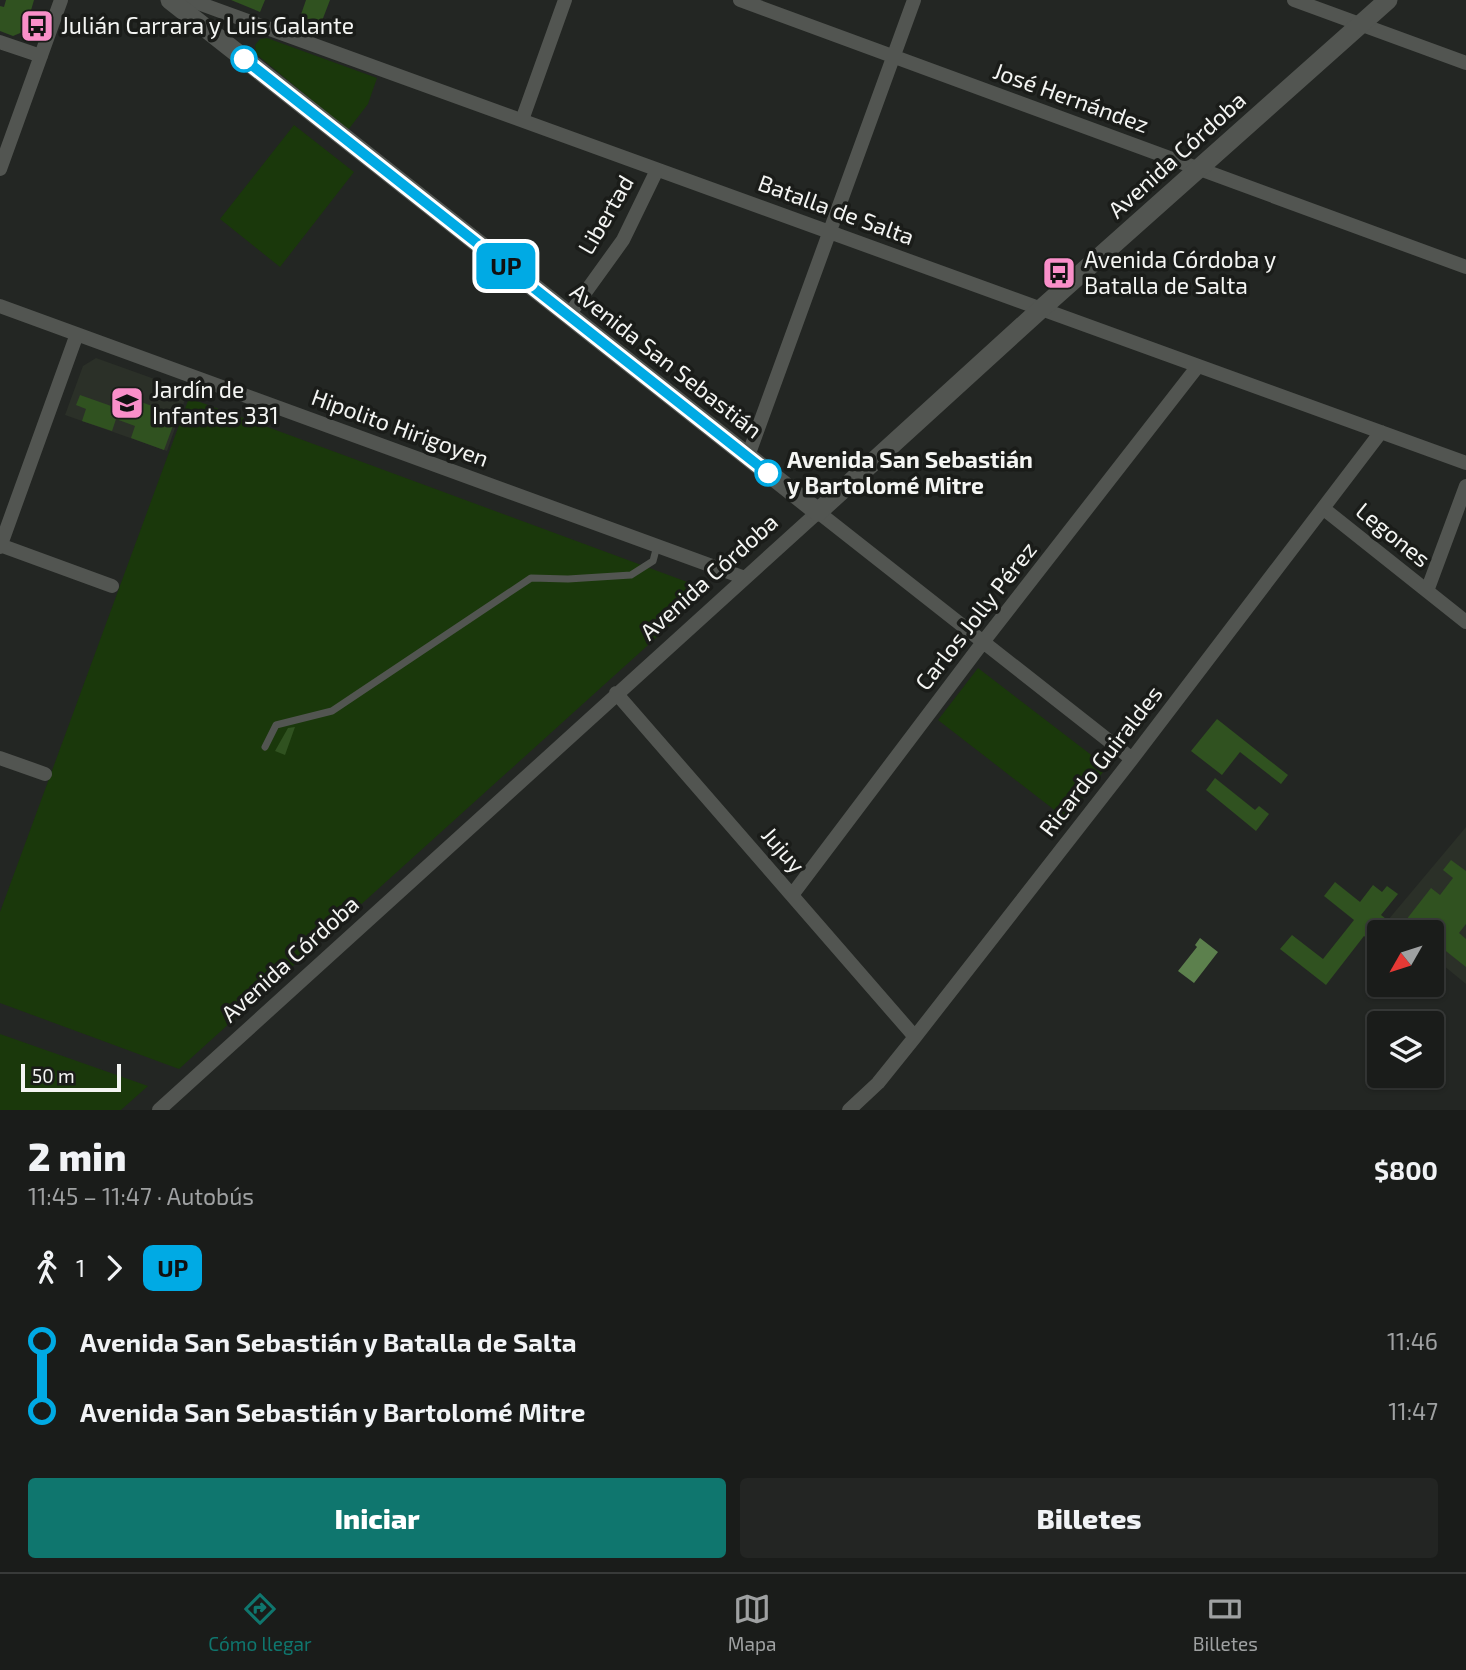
<!DOCTYPE html>
<html lang="es">
<meta charset="utf-8">
<style>
:root{--surface:#1a1c1a;--page:#232523;--text:#f1f3f6;--muted:#9fa1a2;--line:#383a39;--accent:#0f766e}
body{margin:0;font-family:"Exo 2",sans-serif;background:var(--page);color:var(--text);height:100vh;display:flex;flex-direction:column;font-size:26px;white-space:nowrap}
*{box-sizing:border-box;margin:0}
p{font-size:23px;color:var(--muted)}
.icon{flex:none;width:38px;height:38px;fill:none;stroke:currentColor;stroke-width:2;stroke-linecap:round;stroke-linejoin:round}
.map{position:relative;height:1110px;overflow:hidden}
.drawer{display:flex;flex-direction:column;background:var(--surface);flex:1}
.drawer>*{flex:none}
.badge{padding:0 14px;border-radius:10px;font-size:24px;line-height:46px}
.needle{width:46px;rotate:231deg}
.buttons{position:absolute;left:1367px;top:920px;display:grid;gap:14px}
.buttons a{display:grid;place-items:center;width:77px;height:77px;border-radius:7px;background:var(--surface);box-shadow:0 2px 5px #0004,0 0 0 2px var(--line);font-size:35px}
.scale{position:absolute;left:21px;bottom:18px;width:100px;box-sizing:border-box;padding-left:7px;border:4px solid #f4f5f3;border-top:0;font-size:19px;line-height:24px;white-space:nowrap;color:#f4f5f3;-webkit-text-stroke:5px #1a1c19;paint-order:stroke}
.map>.badge{position:absolute;translate:-50% -50%;box-shadow:0 0 0 4px #fff}
.legs{display:flex;align-items:center;gap:10px;height:77px;padding:0 28px;font-size:23px}
.legs p{margin-inline-start:auto}
.headline{display:flex;align-items:center;justify-content:space-between;height:119px;padding:0 28px}
h1{font-size:38px;font-weight:800;line-height:52px}
.primary-button{display:flex;gap:14px;margin-top:auto;padding:14px 28px}
.primary-button a{flex:1;height:80px;border-radius:7px;background:var(--accent);color:#fff;font-size:28px;font-weight:800;line-height:80px;text-align:center}
.primary-button a+a{background:var(--page);color:var(--text)}
ul{padding:0 28px;list-style:none}
li{display:flex;align-items:center;gap:24px;height:70px;font-size:26px}
li i{display:grid;place-items:center;width:10px;height:100%;margin:0 9px;background:currentColor}
li i::after{content:'';width:18px;height:18px;margin:-9px;border:5px solid;border-radius:50%;background:var(--surface)}
li p{margin-inline-start:auto}
li:first-child i{background:linear-gradient(#0000 50%,currentColor 0)}
li:last-child i{background:linear-gradient(currentColor 50%,#0000 0)}
.tab-bar{display:flex;justify-content:space-around;align-items:center;height:98px;border-top:2px solid var(--line);background:var(--surface);font-size:19px;color:var(--muted)}
.tab-bar a{display:grid;justify-items:center;gap:4px}
.tab-bar .on{color:var(--accent)}
.map>svg:first-child{display:block}
.built{fill:#2b3028}
.green{fill:#1a380b}
.water{fill:#5c804d}
.building{fill:#305220}
.lines{fill:none;stroke-linecap:round;stroke-linejoin:round}
.lane{stroke:#525551;stroke-width:7}
.street{stroke:#525551;stroke-width:14}
.secondary{stroke:#525551;stroke-width:19}
.line-1-casing{stroke:#fff;stroke-width:16}
.line-1{stroke:#00aae4;stroke-width:10}
.stop-1-dot{fill:#fff;stroke:#00aae4;stroke-width:3.5}
.labels{text-anchor:middle;stroke-width:7;stroke-linejoin:round;paint-order:stroke}
.poi-label{font-size:23px;fill:#f4f5f3;stroke:#1a1c19;text-anchor:start}
.street-label{font-size:23px;fill:#f4f5f3;stroke:#1a1c19}
.stop-label{font-size:23px;font-weight:bold;fill:#f4f5f3;stroke:#1a1c19;text-anchor:start}
</style>
<div class="map">
<svg width="1466" height="1110" viewBox="0 0 1466 1110">
<rect width="100%" height="100%" fill="#232623"/>
<path class="built" d="M 96,358 L 188,391 L 167,451 L 65,415 L 83,366 Z
M 1466,827 L 1466,984 L 1432,956 L 1432,933 L 1403,933 L 1388,920 Z"/>
<path class="green" d="M 267,38 L 377,78 L 368,104 L 348,130 L 256,54 L 255,45 L 260,39 Z
M 294,125 L 354,172 L 280,267 L 220,219 Z
M 189,398 L 709,590 L 179,1069 L 0,1003 L 0,912 Z
M 978,668 L 1107,767 L 1066,819 L 938,720 Z
M 0,1034 L 148,1086 L 121,1110 L 0,1110 Z"/>
<path class="water" d="M 1200,938 L 1218,952 L 1194,983 L 1178,971 L 1197,947 L 1195,945 Z"/>
<path class="building" d="M 6,0 L 34,0 L 25,31 L 13,36 L 0,31 L 0,6 L 4,7 Z
M 231,0 L 265,0 L 260,12 Z
M 306,0 L 330,0 L 317,34 L 297,26 Z
M 119,394 L 177,415 L 164,450 L 131,438 L 135,426 L 116,419 L 112,431 L 82,421 L 86,409 L 76,405 L 80,395 L 114,407 Z
M 1217,719 L 1288,775 L 1281,784 L 1240,752 L 1222,775 L 1191,751 Z
M 295,727 L 285,755 L 275,751 L 288,728 Z
M 1215,778 L 1255,810 L 1259,806 L 1269,814 L 1256,831 L 1206,790 Z
M 1451,860 L 1466,871 L 1466,924 L 1459,933 L 1466,939 L 1466,967 L 1432,940 L 1432,933 L 1379,933 L 1379,948 L 1364,936 L 1326,985 L 1280,949 L 1292,935 L 1323,959 L 1354,920 L 1324,896 L 1335,882 L 1360,902 L 1373,885 L 1382,892 L 1387,886 L 1398,894 L 1381,915 L 1399,929 L 1431,888 L 1440,895 L 1453,878 L 1443,870 Z"/>
<g class="lines">
<path class="lane" d="M 265,747 L 276,725 L 332,711 L 531,578 L 568,579 L 631,575 L 653,561 L 657,546"/>
<path class="street" d="M 190,0 L 1466,463
M 740,0 L 1466,267
M 1294,0 L 1466,63
M 0,42 L 41,56
M 522,120 L 565,0
M 0,169 L 61,0
M 0,306 L 745,578
M 569,315 L 623,240 L 657,170
M 748,456 L 914,0
M 1324,509 L 1466,622
M 0,545 L 112,586
M 0,547 L 77,334
M 1427,591 L 1466,486
M 616,693 L 915,1037
M 0,758 L 45,774
M 792,895 L 983,642 L 1198,366
M 159,1110 L 818,512 L 1132,759
M 849,1110 L 878,1083 L 915,1037 L 1132,759 L 1381,432"/>
<path class="secondary" d="M 170,0 L 818,512 L 1041,309 L 1388,0"/>
</g>
<g class="lines">
<defs>
<path id="line-1" d="M 244,59 L 768,473"/>
</defs>
<use href="#line-1" class="line-1-casing"/>
<use href="#line-1" class="line-1"/>
</g>
<defs>
<symbol id="bus-square" viewBox="-11 -11 22 22"><rect x="-9" y="-9" width="18" height="18" rx="4" fill="#f98fc9" stroke="#1a1c19"/><path d="M-5-6H5V4H4V6H2V4H-2V6H-4V4H-5ZM-3.5-4V0h7V-4ZM-3.5 1.2v1.5H-2V1.2ZM2 1.2v1.5H3.5V1.2Z" fill="#111"/></symbol>
<symbol id="school-square" viewBox="-11 -11 22 22"><rect x="-9" y="-9" width="18" height="18" rx="4" fill="#f98fc9" stroke="#1a1c19"/><path d="M0-5L7-2L0 1L-7-2ZM-4 1L0 2.5L4 1V4Q0 6-4 4Z" fill="#111"/></symbol>
</defs>
<g fill-rule="evenodd">
<use href="#bus-square" x="18" y="7" width="38" height="38"/>
<use href="#bus-square" x="1040" y="254" width="38" height="38"/>
<use href="#school-square" x="108" y="384" width="38" height="38"/>
</g>
<g class="stop-1-dot">
<circle cx="244" cy="59" r="12"/>
<circle cx="768" cy="473" r="12"/>
</g>
<g class="labels">
<g class="poi-label">
<text x="61" y="34">Julián Carrara y Luis Galante</text>
<text x="1084" y="268">Avenida Córdoba y<tspan x="1084" dy="26">Batalla de Salta</tspan></text>
<text x="152" y="398">Jardín de<tspan x="152" dy="26">Infantes 331</tspan></text>
</g>
<g class="street-label">
<text transform="translate(1071 98) rotate(20)" y="8">José Hernández</text>
<text transform="translate(1177 155) rotate(-42)" y="8">Avenida Córdoba</text>
<text transform="translate(836 210) rotate(20)" y="8">Batalla de Salta</text>
<text transform="translate(606 215) rotate(-60)" y="8">Libertad</text>
<text transform="translate(666 361) rotate(38)" y="8">Avenida San Sebastián</text>
<text transform="translate(400 428) rotate(20)" y="8">Hipolito Hirigoyen</text>
<text transform="translate(1393 535) rotate(39)" y="8">Legones</text>
<text transform="translate(709 577) rotate(-42)" y="8">Avenida Córdoba</text>
<text transform="translate(976 616) rotate(-52)" y="8">Carlos Jolly Pérez</text>
<text transform="translate(1101 761) rotate(-52)" y="8">Ricardo Guiraldes</text>
<text transform="translate(783 850) rotate(49)" y="8">Jujuy</text>
<text transform="translate(290 959) rotate(-42)" y="8">Avenida Córdoba</text>
</g>
<g class="stop-label">
<text x="787" y="468">Avenida San Sebastián<tspan x="787" dy="26">y Bartolomé Mitre</tspan></text>
</g>
</g>
</svg>
<div class="buttons">
<a><svg class="needle" viewBox="-14 -14 28 28"><path d="M0-13l5 13h-10z" fill="#e53935"/><path d="M0 13l5-13h-10z" fill="#9fa1a2"/></svg></a>
<a><svg class="icon" aria-label="layers" viewBox="0 0 24 24"><path d="M12 4l9 5-9 5-9-5zM3 14l9 5 9-5"/></svg></a>
</div>
<div class="scale">50 m</div>
<b class="badge" style="left:506px;top:266px;background:#00aae4;color:#111">UP</b>
</div>
<section class="drawer">
<div class="headline"><div><h1>2 min</h1><p>11:45 – 11:47 · Autobús</p></div><b>$800</b></div>
<div class="legs"><svg class="icon" aria-label="walk" viewBox="0 0 24 24"><circle cx="13" cy="4" r="2"/><path d="M13 8l-2 6 4 7M11 14l-3 7M7 12l3-4h3l4 4"/></svg>1<svg class="icon" aria-label="forward" viewBox="0 0 24 24"><path d="M9 5l7 7-7 7"/></svg><b class="badge" style="background:#00aae4;color:#111">UP</b></div>
<ul>
<li><i style="color:#00aae4"></i><b>Avenida San Sebastián y Batalla de Salta</b><p>11:46</p></li>
<li><i style="color:#00aae4"></i><b>Avenida San Sebastián y Bartolomé Mitre</b><p>11:47</p></li>
</ul>
<div class="primary-button"><a>Iniciar</a><a>Billetes</a></div>
</section>
<nav class="tab-bar">
<a class="on"><svg class="icon" aria-label="directions" viewBox="0 0 24 24"><path d="M12 3l9 9-9 9-9-9zM9 14v-3h6M13 9l2 2-2 2"/></svg>Cómo llegar</a>
<a><svg class="icon" aria-label="map" viewBox="0 0 24 24"><path d="M3 6l6-2 6 2 6-2v14l-6 2-6-2-6 2zM9 4v14M15 6v14"/></svg>Mapa</a>
<a><svg class="icon" aria-label="tickets" viewBox="0 0 24 24"><path d="M3 7h18v10H3zM15 7v10"/></svg>Billetes</a>
</nav>
